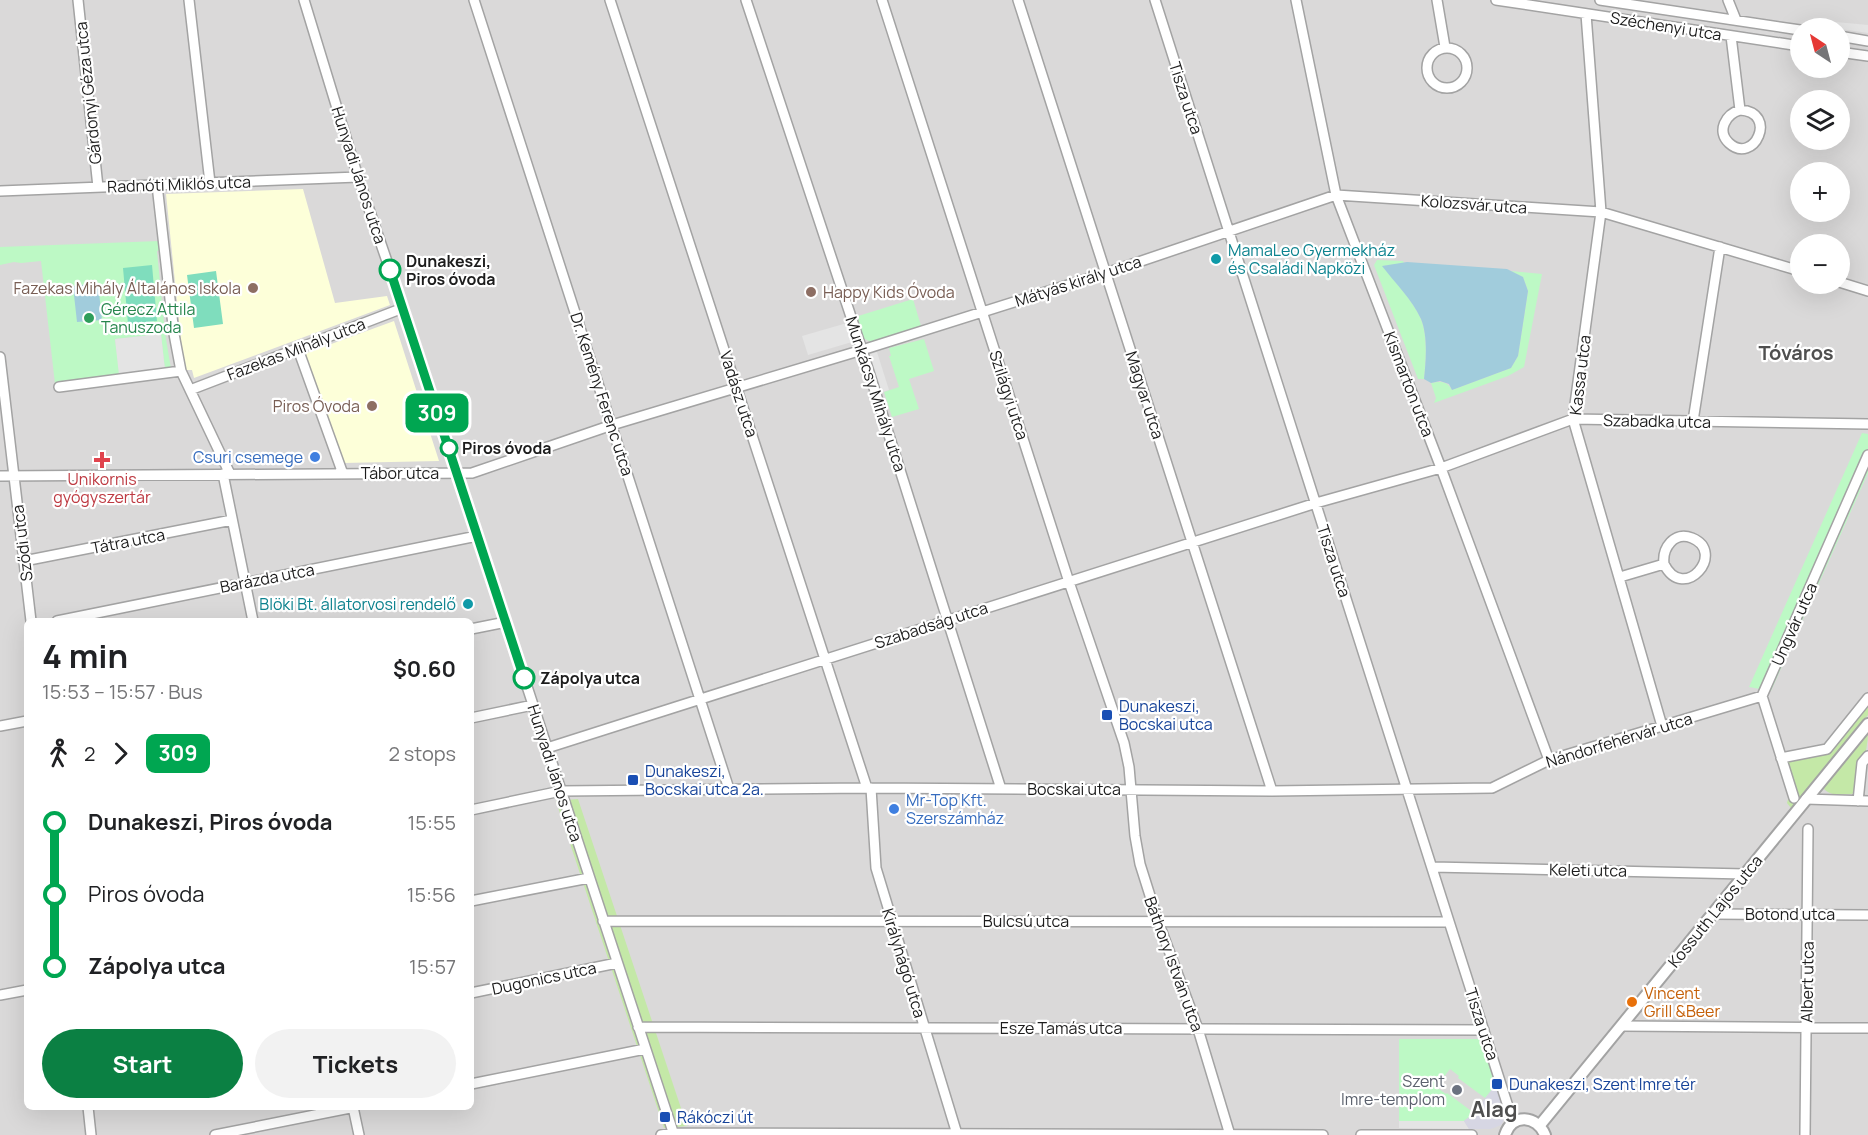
<!DOCTYPE html>
<meta charset="utf-8">
<style>
:root{--surface:#fff;--page:#f2f2f2;--text:#202124;--muted:#757577;--accent:#0b8043}
body{margin:0;font-family:Manrope,sans-serif;background:var(--page);color:var(--text);height:100vh;display:flex;flex-direction:column;font-size:22px;white-space:nowrap}
*{box-sizing:border-box;margin:0}
p{font-size:20px;color:var(--muted)}
.icon{flex:none;width:33px;height:33px;fill:none;stroke:currentColor;stroke-width:2;stroke-linecap:round;stroke-linejoin:round}
.map{position:relative;flex:1;overflow:hidden}
.sheet{position:absolute;left:24px;top:618px;width:450px;height:492px;display:flex;flex-direction:column;background:var(--surface);border-radius:9px;box-shadow:0 6px 24px #0002}
.sheet>*{flex:none}
.badge{padding:0 12px;border-radius:9px;font-size:21px;line-height:39px}
.needle{width:39px;rotate:324deg}
.buttons{position:absolute;left:1790px;top:18px;display:grid;gap:12px}
.buttons a{display:grid;place-items:center;width:60px;height:60px;border-radius:50%;background:var(--surface);box-shadow:0 6px 24px #0002;font-size:30px}
.map>.badge{position:absolute;translate:-50% -50%;box-shadow:0 0 0 3px #fff}
.legs{display:flex;align-items:center;gap:9px;height:66px;padding:0 18px;font-size:20px}
.legs p{margin-inline-start:auto}
.head{display:flex;align-items:center;justify-content:space-between;height:102px;padding:0 18px}
h1{font-size:33px;font-weight:700;line-height:45px}
.primary-button{display:flex;gap:12px;margin-top:auto;padding:12px 18px}
.primary-button a{flex:1;height:69px;border-radius:36px;background:var(--accent);color:#fff;font-size:24px;font-weight:700;line-height:69px;text-align:center}
.primary-button a+a{background:var(--page);color:var(--text)}
ul{padding:0 18px;list-style:none}
li{display:flex;align-items:center;gap:21px;height:72px;font-size:22px}
li i{display:grid;place-items:center;width:9px;height:100%;margin:0 8px;background:currentColor}
li i::after{content:'';width:15px;height:15px;margin:-8px;border:4px solid;border-radius:50%;background:var(--surface)}
li p{margin-inline-start:auto}
li:first-child i{background:linear-gradient(#0000 50%,currentColor 0)}
li:last-child i{background:linear-gradient(currentColor 50%,#0000 0)}
.map>svg:first-child{display:block}
.residential{fill:#dad9d9;fill-rule:evenodd}
.education{fill:#fdffd9}
.grass{fill:#c4e8a7}
.park{fill:#bdf9c5}
.pitch{fill:#7fddbd}
.parking{fill:#e4e4e4}
.plaza{fill:#d6d6e3}
.water{fill:#a1ccdc}
.lines{fill:none;stroke-linecap:round;stroke-linejoin:round}
.minor-casing{stroke:#a3a3a3;stroke-width:12}
.tertiary-casing{stroke:#a3a3a3;stroke-width:14}
.minor{stroke:#fff;stroke-width:9}
.tertiary{stroke:#fff;stroke-width:10}
.line-1-casing{stroke:#fff;stroke-width:14}
.line-1{stroke:#00a651;stroke-width:9}
.culture-dot{fill:#0f9aa8;stroke:#fff;stroke-width:2}
.stop-1-dot{fill:#fff;stroke:#00a651;stroke-width:3}
.education-dot{fill:#8d6e63;stroke:#fff;stroke-width:2}
.leisure-dot{fill:#2e9e5b;stroke:#fff;stroke-width:2}
.shop-dot{fill:#3f7fe0;stroke:#fff;stroke-width:2}
.health-dot{fill:#e0444e;stroke:#fff;stroke-width:2}
.transit-dot{fill:#1a4fb4;stroke:#fff;stroke-width:2}
.food-dot{fill:#e8710a;stroke:#fff;stroke-width:2}
.worship-dot{fill:#6b7280;stroke:#fff;stroke-width:2}
.labels{text-anchor:middle;stroke-width:4.5;stroke-linejoin:round;paint-order:stroke}
.street-label{font-size:16px;fill:#1c1c1c;stroke:#fff}
.culture-label{font-size:16px;fill:#0d838f;stroke:#fff;text-anchor:start}
.stop-label{font-size:16px;font-weight:bold;fill:#1c1c1c;stroke:#fff;text-anchor:start}
.education-label{font-size:16px;fill:#785e54;stroke:#fff;text-anchor:end}
.leisure-label{font-size:16px;fill:#27864d;stroke:#fff;text-anchor:start}
.shop-label{font-size:16px;fill:#366cbe;stroke:#fff;text-anchor:end}
.health-label{font-size:16px;fill:#be3a42;stroke:#fff}
.transit-label{font-size:16px;fill:#164399;stroke:#fff;text-anchor:start}
.food-label{font-size:16px;fill:#c56008;stroke:#fff;text-anchor:start}
.worship-label{font-size:16px;fill:#5b616d;stroke:#fff;text-anchor:end}
.quarter-label{font-size:20px;font-weight:bold;fill:#4f4f4f;stroke:#fff}
.district-label{font-size:22px;font-weight:bold;fill:#4f4f4f;stroke:#fff}
</style>
<div class="map">
<svg width="1868" height="1135" viewBox="0 0 1868 1135">
<rect width="100%" height="100%" fill="#eeeae1"/>
<path class="residential" d="M 0,0 L 1868,0 L 1868,1135 L 0,1135 ZM 1800,28 L 1839,28 L 1839,68 L 1800,68 ZM 1800,100 L 1839,100 L 1839,140 L 1800,140 ZM 1800,172 L 1839,172 L 1839,212 L 1800,212 ZM 1800,244 L 1839,244 L 1839,284 L 1800,284 ZM 27,621 L 471,621 L 471,1107 L 27,1107 Z"/>
<path class="education" d="M 303,189 L 335,303 L 387,296 L 390,305 L 194,378 L 192,370 L 184,370 L 166,194 Z
M 394,321 L 439,461 L 343,463 L 304,354 Z"/>
<path class="grass" d="M 1868,704 L 1868,715 L 1791,808 L 1787,803 L 1789,796 L 1786,766 L 1788,761 L 1831,750 Z
M 1868,732 C 1868,752 1860,771 1855,791 L 1852,794 C 1842,794 1832,797 1824,789 L 1825,785 Z
M 578,799 L 687,1126 L 664,1128 L 556,801 Z"/>
<path class="park" d="M 159,241 L 160,250 L 157,251 L 165,333 L 171,369 L 165,370 L 161,334 L 115,339 L 120,376 L 55,384 L 41,261 L 21,263 L 14,262 L 0,265 L 0,247 Z
M 1377,260 L 1403,261 L 1404,263 L 1383,266 C 1395,283 1411,298 1420,317 C 1428,334 1426,360 1424,379 L 1418,379 L 1374,265 Z
M 1511,271 L 1542,274 L 1524,367 L 1508,376 L 1434,403 L 1436,398 L 1431,383 C 1441,381 1447,381 1452,390 L 1511,368 L 1518,356 L 1528,291 L 1523,277 Z
M 913,299 L 921,326 L 871,342 L 863,338 L 855,317 Z
M 924,339 L 934,371 L 909,379 L 919,409 L 892,417 L 884,392 L 899,387 L 889,356 L 891,356 L 889,348 Z
M 1862,433 L 1868,434 L 1868,473 L 1771,691 L 1749,687 Z
M 1399,1039 L 1481,1039 L 1496,1085 L 1485,1098 L 1458,1078 L 1459,1076 L 1450,1069 L 1436,1087 L 1446,1094 L 1447,1093 L 1474,1113 L 1464,1121 L 1399,1121 Z"/>
<path class="pitch" d="M 152,265 L 157,321 L 128,324 L 123,268 Z
M 216,271 L 223,324 L 194,328 L 187,275 Z"/>
<path class="parking" d="M 1805,21 L 1824,24 L 1825,21 L 1868,25 L 1868,33 L 1805,24 Z
M 847,323 L 852,342 L 808,355 L 802,336 Z
M 161,334 L 165,370 L 119,375 L 115,339 Z
M 877,352 L 889,390 L 879,393 L 867,355 Z
M 1399,1121 L 1464,1121 L 1469,1129 L 1399,1128 Z"/>
<path class="plaza" d="M 1496,1084 L 1505,1111 L 1505,1118 L 1501,1125 L 1491,1129 L 1469,1129 L 1464,1121 L 1474,1113 Z"/>
<path class="water" d="M 1407,262 L 1507,269 L 1523,277 L 1528,291 L 1518,356 L 1511,368 L 1452,390 L 1449,384 L 1440,381 L 1431,383 L 1424,379 C 1426,361 1428,336 1421,319 C 1412,299 1395,283 1382,266 Z
M 98,283 L 102,320 L 77,322 L 73,286 Z"/>
<g class="lines">
<defs>
<path id="minor" d="M 78,0 L 98,187
M 189,0 L 210,183
M 304,0 L 358,177 L 403,308 L 674,1135
M 474,0 L 729,789
M 610,0 L 867,788
M 746,0 L 862,350 L 1001,789
M 882,0 L 1069,582 L 1124,743 L 1129,767 L 1135,836 L 1140,864 L 1158,921 L 1198,1029 L 1230,1135
M 1018,0 L 1272,791
M 1155,0 L 1513,1122
M 1296,0 L 1336,195 L 1441,468 L 1549,760
M 1437,0 L 1445,47
M 1496,0 L 1800,46
M 1600,0 L 1800,30
M 1728,0 L 1736,20
M 1586,14 L 1601,212 L 1573,419 L 1662,726
M 1731,36 L 1740,110 C 1726,114 1716,131 1729,143 C 1754,166 1779,112 1740,110
M 1839,36 L 1868,41
M1427 68a20 20 0 1 1 40 0a20 20 0 1 1-40 0Z
M 1839,52 L 1868,56
M 157,185 L 174,334 L 181,371 L 230,474
M 0,191 L 358,177
M 1839,282 L 1868,291
M 298,349 L 343,474
M 0,357 L 31,621
M 59,387 L 181,371
M 190,390 L 403,308
M 1693,421 L 1720,247
M 223,474 L 253,621
M 0,476 L 472,473 L 612,425 L 862,350 L 1106,273 L 1336,195 L 1601,212 L 1800,271
M 24,561 L 232,520
M 1620,577 L 1664,564 C 1684,604 1727,552 1692,538 C 1674,531 1662,548 1664,564
M 57,621 L 477,536
M 471,629 L 506,622
M 471,718 L 533,705
M 0,726 L 27,721
M 547,748 L 1316,503 L 1441,468 L 1573,419 L 1868,424
M 1781,758 L 1827,749 L 1868,698
M 871,788 L 876,868 L 957,1134
M 1794,798 L 1762,696 L 1868,455
M 1806,799 L 1868,801
M 1858,801 L 1862,763 L 1868,756
M 471,810 L 561,791 L 867,788 L 1272,791 L 1492,788 L 1549,760 L 1762,696
M 1432,867 L 1745,874
M 471,901 L 589,878
M 1712,914 L 1868,915
M 603,921 L 1449,922
M 471,993 L 617,963
M 0,995 L 27,990
M 1622,1026 L 1868,1028
M 638,1027 L 1484,1030
M 471,1084 L 645,1049
M 88,1107 L 91,1135
M 353,1107 L 359,1135
M 215,1135 L 355,1107
M 661,1135 L 673,1133 L 1323,1135
M 1361,1135 L 1472,1135
M 1805,1135 L 1808,829"/>
<path id="tertiary" d="M 1540,1125 L 1868,724
M 1505,1135 C 1512,1113 1537,1115 1545,1135"/>
</defs>
<use href="#minor" class="minor-casing"/>
<use href="#tertiary" class="tertiary-casing"/>
<use href="#minor" class="minor"/>
<use href="#tertiary" class="tertiary"/>
</g>
<g class="lines">
<defs>
<path id="line-1" d="M 390,270 L 524,678"/>
</defs>
<use href="#line-1" class="line-1-casing"/>
<use href="#line-1" class="line-1"/>
</g>
<g class="culture-dot">
<circle cx="1216" cy="259" r="6"/>
<circle cx="468" cy="604" r="6"/>
</g>
<g class="stop-1-dot">
<circle cx="390" cy="270" r="10"/>
<circle cx="449" cy="448" r="8"/>
<circle cx="524" cy="678" r="10"/>
</g>
<g class="education-dot">
<circle cx="253" cy="288" r="6"/>
<circle cx="811" cy="292" r="6"/>
<circle cx="372" cy="406" r="6"/>
</g>
<circle class="leisure-dot" cx="89" cy="318" r="6"/>
<g class="shop-dot">
<circle cx="315" cy="457" r="6"/>
<circle cx="894" cy="809" r="6"/>
</g>
<path class="health-dot" d="M99 451h6v6h6v6h-6v6h-6v-6h-6v-6h6z"/>
<g class="transit-dot">
<rect x="1101" y="709" width="12" height="12" rx="3"/>
<rect x="627" y="774" width="12" height="12" rx="3"/>
<rect x="1491" y="1078" width="12" height="12" rx="3"/>
<rect x="659" y="1111" width="12" height="12" rx="3"/>
</g>
<circle class="food-dot" cx="1632" cy="1002" r="6"/>
<circle class="worship-dot" cx="1457" cy="1090" r="6"/>
<g class="labels">
<g class="street-label">
<text transform="translate(1666 26) rotate(9)" y="6">Széchenyi utca</text>
<text transform="translate(88 93) rotate(-96)" y="6">Gárdonyi Géza utca</text>
<text transform="translate(1186 98) rotate(72)" y="6">Tisza utca</text>
<text transform="translate(359 175) rotate(72)" y="6">Hunyadi János utca</text>
<text transform="translate(179 184) rotate(-2)" y="6">Radnóti Miklós utca</text>
<text transform="translate(1474 204) rotate(4)" y="6">Kolozsvár utca</text>
<text transform="translate(1078 281) rotate(-18)" y="6">Mátyás király utca</text>
<text transform="translate(296 349) rotate(-21)" y="6">Fazekas Mihály utca</text>
<text transform="translate(1580 375) rotate(-83)" y="6">Kassa utca</text>
<text transform="translate(1409 384) rotate(69)" y="6">Kismarton utca</text>
<text transform="translate(602 394) rotate(72)" y="6">Dr. Kemény Ferenc utca</text>
<text transform="translate(739 394) rotate(72)" y="6">Vadász utca</text>
<text transform="translate(876 394) rotate(72)" y="6">Munkácsy Mihály utca</text>
<text transform="translate(1009 395) rotate(72)" y="6">Szilágyi utca</text>
<text transform="translate(1145 395) rotate(72)" y="6">Magyar utca</text>
<text transform="translate(1657 421) rotate(1)" y="6">Szabadka utca</text>
<text x="400" y="479">Tábor utca</text>
<text transform="translate(128 541) rotate(-11)" y="6">Tátra utca</text>
<text transform="translate(22 543) rotate(-97)" y="6">Sződi utca</text>
<text transform="translate(1334 561) rotate(72)" y="6">Tisza utca</text>
<text transform="translate(267 578) rotate(-11)" y="6">Barázda utca</text>
<text transform="translate(1794 624) rotate(-66)" y="6">Ungvár utca</text>
<text transform="translate(931 625) rotate(-18)" y="6">Szabadság utca</text>
<text transform="translate(1619 740) rotate(-17)" y="6">Nándorfehérvár utca</text>
<text transform="translate(555 773) rotate(72)" y="6">Hunyadi János utca</text>
<text x="1074" y="795">Bocskai utca</text>
<text transform="translate(1588 870) rotate(1)" y="6">Keleti utca</text>
<text transform="translate(1715 911) rotate(-51)" y="6">Kossuth Lajos utca</text>
<text x="1790" y="920">Botond utca</text>
<text x="1026" y="927">Bulcsú utca</text>
<text transform="translate(904 963) rotate(73)" y="6">Királyhágó utca</text>
<text transform="translate(1174 964) rotate(70)" y="6">Báthory István utca</text>
<text transform="translate(544 978) rotate(-12)" y="6">Dugonics utca</text>
<text transform="translate(1807 982) rotate(-89)" y="6">Albert utca</text>
<text transform="translate(1482 1024) rotate(72)" y="6">Tisza utca</text>
<text x="1061" y="1034">Esze Tamás utca</text>
</g>
<g class="culture-label">
<text x="1228" y="256">MamaLeo Gyermekház<tspan x="1228" dy="18">és Családi Napközi</tspan></text>
<text x="456" y="610" text-anchor="end">Blöki Bt. állatorvosi rendelő</text>
</g>
<g class="stop-label">
<text x="406" y="267">Dunakeszi,<tspan x="406" dy="18">Piros óvoda</tspan></text>
<text x="462" y="454">Piros óvoda</text>
<text x="540" y="684">Zápolya utca</text>
</g>
<g class="education-label">
<text x="241" y="294">Fazekas Mihály Általános Iskola</text>
<text x="823" y="298" text-anchor="start">Happy Kids Óvoda</text>
<text x="360" y="412">Piros Óvoda</text>
</g>
<g class="leisure-label">
<text x="101" y="315">Gérecz Attila<tspan x="101" dy="18">Tanuszoda</tspan></text>
</g>
<g class="shop-label">
<text x="303" y="463">Csuri csemege</text>
<text x="906" y="806" text-anchor="start">Mr-Top Kft.<tspan x="906" dy="18">Szerszámház</tspan></text>
</g>
<g class="health-label">
<text x="102" y="485">Unikornis<tspan x="102" dy="18">gyógyszertár</tspan></text>
</g>
<g class="transit-label">
<text x="1119" y="712">Dunakeszi,<tspan x="1119" dy="18">Bocskai utca</tspan></text>
<text x="645" y="777">Dunakeszi,<tspan x="645" dy="18">Bocskai utca 2a.</tspan></text>
<text x="1509" y="1090">Dunakeszi, Szent Imre tér</text>
<text x="677" y="1123">Rákóczi út</text>
</g>
<g class="food-label">
<text x="1644" y="999">Vincent<tspan x="1644" dy="18">Grill &amp;Beer</tspan></text>
</g>
<g class="worship-label">
<text x="1445" y="1087">Szent<tspan x="1445" dy="18">Imre-templom</tspan></text>
</g>
<g class="quarter-label">
<text x="1796" y="360">Tóváros</text>
</g>
<g class="district-label">
<text x="1494" y="1117">Alag</text>
</g>
</g>
</svg>
<div class="buttons">
<a><svg class="needle" viewBox="-14 -14 28 28"><path d="M0-13l5 13h-10z" fill="#e53935"/><path d="M0 13l5-13h-10z" fill="#757577"/></svg></a>
<a><svg class="icon" aria-label="layers" viewBox="0 0 24 24"><path d="M12 4l9 5-9 5-9-5zM3 14l9 5 9-5"/></svg></a>
<a>+</a>
<a>−</a>
</div>
<b class="badge" style="left:437px;top:413px;background:#00a651;color:#fff">309</b>
<section class="sheet">
<div class="head"><div><h1>4 min</h1><p>15:53 – 15:57 · Bus</p></div><b>$0.60</b></div>
<div class="legs"><svg class="icon" aria-label="walk" viewBox="0 0 24 24"><circle cx="13" cy="4" r="2"/><path d="M13 8l-2 6 4 7M11 14l-3 7M7 12l3-4h3l4 4"/></svg>2<svg class="icon" aria-label="forward" viewBox="0 0 24 24"><path d="M9 5l7 7-7 7"/></svg><b class="badge" style="background:#00a651;color:#fff">309</b><p>2 stops</p></div>
<ul>
<li><i style="color:#00a651"></i><b>Dunakeszi, Piros óvoda</b><p>15:55</p></li>
<li><i style="color:#00a651"></i><span>Piros óvoda</span><p>15:56</p></li>
<li><i style="color:#00a651"></i><b>Zápolya utca</b><p>15:57</p></li>
</ul>
<div class="primary-button"><a>Start</a><a>Tickets</a></div>
</section>
</div>
